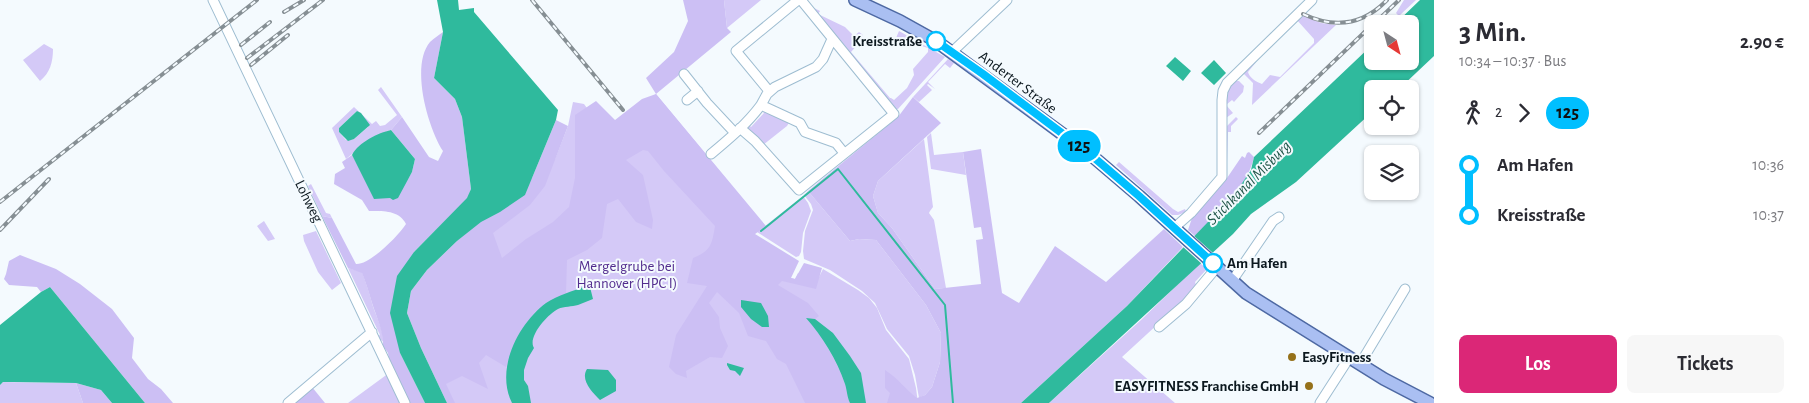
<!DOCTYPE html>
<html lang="de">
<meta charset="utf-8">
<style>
:root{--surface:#fff;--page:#f7f7f7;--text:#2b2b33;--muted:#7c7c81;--accent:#db2777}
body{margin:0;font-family:"Alegreya Sans",sans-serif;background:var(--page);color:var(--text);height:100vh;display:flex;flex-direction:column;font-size:19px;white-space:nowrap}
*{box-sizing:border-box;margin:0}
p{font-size:16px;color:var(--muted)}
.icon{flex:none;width:28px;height:28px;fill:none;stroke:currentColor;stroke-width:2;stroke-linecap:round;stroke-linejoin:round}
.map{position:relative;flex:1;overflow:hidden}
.sheet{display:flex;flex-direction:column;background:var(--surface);width:375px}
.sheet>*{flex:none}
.badge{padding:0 10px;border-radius:16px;font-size:18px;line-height:32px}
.needle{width:32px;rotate:144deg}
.buttons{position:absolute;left:1364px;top:15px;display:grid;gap:10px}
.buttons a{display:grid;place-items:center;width:55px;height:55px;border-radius:8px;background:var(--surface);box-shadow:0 1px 4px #0004;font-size:25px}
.map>.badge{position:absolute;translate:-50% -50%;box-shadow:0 0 0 2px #fff}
.legs{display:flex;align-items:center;gap:8px;height:55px;padding:0 25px;font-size:16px}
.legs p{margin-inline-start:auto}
.head{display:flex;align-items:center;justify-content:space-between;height:85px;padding:0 25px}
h1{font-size:28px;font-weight:700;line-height:38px}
.cta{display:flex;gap:10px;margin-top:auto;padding:10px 25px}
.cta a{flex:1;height:58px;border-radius:8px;background:var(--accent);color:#fff;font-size:20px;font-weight:700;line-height:58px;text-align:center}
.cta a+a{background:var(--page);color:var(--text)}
ul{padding:0 25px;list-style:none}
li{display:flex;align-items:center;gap:18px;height:50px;font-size:19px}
li i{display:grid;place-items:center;width:8px;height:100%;margin:0 6px;background:currentColor}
li i::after{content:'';width:12px;height:12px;margin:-6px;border:4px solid;border-radius:50%;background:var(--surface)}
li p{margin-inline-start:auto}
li:first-child i{background:linear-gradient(#0000 50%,currentColor 0)}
li:last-child i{background:linear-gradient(currentColor 50%,#0000 0)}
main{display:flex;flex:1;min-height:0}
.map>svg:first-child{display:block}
.green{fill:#d4c9f7;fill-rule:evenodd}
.forest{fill:#ccbff4}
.water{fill:#2fba9d}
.pier{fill:#f4fafe}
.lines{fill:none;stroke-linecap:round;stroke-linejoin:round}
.stream{stroke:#2fba9d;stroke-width:2}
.minor-casing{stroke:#9ebdd1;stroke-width:11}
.major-casing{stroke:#4e69a3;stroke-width:14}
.minor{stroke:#fff;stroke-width:9}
.major{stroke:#aabff2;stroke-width:11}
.rail-casing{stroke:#868f94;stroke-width:4}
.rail{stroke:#f4fafe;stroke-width:2;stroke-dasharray:5.5;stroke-linecap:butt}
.line-1-casing{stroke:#fff;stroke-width:11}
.line-1{stroke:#00bfff;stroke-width:8}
.stop-1-dot{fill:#fff;stroke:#00bfff;stroke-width:2.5}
.poi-dot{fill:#95711a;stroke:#f4fafe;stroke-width:2}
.labels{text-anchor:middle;stroke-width:4;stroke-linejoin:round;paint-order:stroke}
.stop-label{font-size:15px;font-weight:bold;fill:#0c181f;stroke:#f4fafe;text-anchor:end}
.street-label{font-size:15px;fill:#0c181f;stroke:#f4fafe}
.park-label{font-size:15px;fill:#522c8e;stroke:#f4fafe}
.poi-label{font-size:15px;font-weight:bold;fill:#0c181f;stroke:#f4fafe;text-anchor:start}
.water-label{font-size:16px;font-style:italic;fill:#205649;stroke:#f4fafe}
</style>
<main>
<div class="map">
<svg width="1434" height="403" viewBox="0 0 1434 403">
<rect width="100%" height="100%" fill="#f4fafe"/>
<path class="green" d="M 724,0 L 761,0 L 727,28 Z
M 1404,0 L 1416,0 L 1399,16 L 1396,13 Z
M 812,7 L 820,11 L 818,14 L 845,27 L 854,36 L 859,32 L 863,35 L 859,43 L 851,52 L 890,98 L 891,98 L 894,100 L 907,88 L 914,75 L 913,69 L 928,52 L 928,48 L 896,38 L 899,31 L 945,57 L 898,109 L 895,109 Z
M 1300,14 L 1321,23 L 1336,25 L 1252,105 L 1253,83 L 1242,72 L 1257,61 L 1248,72 C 1249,77 1256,82 1262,84 L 1270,75 L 1280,77 L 1314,43 L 1314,39 L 1296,19 Z
M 44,44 L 53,49 C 53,62 50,73 40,81 L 23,60 Z
M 948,59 L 954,63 L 950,68 L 945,64 L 928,82 L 935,89 L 928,84 L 927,85 L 932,90 L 919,102 L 913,97 Z
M 1233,81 L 1239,81 L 1244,86 L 1243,92 L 1234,102 L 1232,100 L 1226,105 L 1233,113 L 1226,118 C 1225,102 1224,95 1233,81 Z
M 381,87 L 402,117 L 391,130 L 373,137 L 346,159 L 332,128 L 354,107 L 372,124 L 376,121 L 380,126 L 385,125 L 397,115 L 378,90 ZM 357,111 L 368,127 L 354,139 L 346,140 L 339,132 L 339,128 Z
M 656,94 L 765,226 L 803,196 L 808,203 L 811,211 L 803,233 L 801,252 L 799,256 L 796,257 L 757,232 L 750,237 L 791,278 L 795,279 L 798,273 L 817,281 L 823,269 L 858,290 L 869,298 L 877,308 L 886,330 L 909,359 L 916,388 L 918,403 L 447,403 L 411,291 L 457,241 L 555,159 L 568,126 L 573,102 L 584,104 L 593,116 L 613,126 Z
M 763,109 L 790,121 L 787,126 L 763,145 L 746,129 L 748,124 L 751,127 L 764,113 L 761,110 Z
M 1236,117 L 1238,119 L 1231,126 L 1231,132 L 1241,143 L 1235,153 L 1241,143 L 1231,132 L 1228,132 L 1227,162 L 1226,127 Z
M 931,133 L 934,155 L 963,152 L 966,175 L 931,169 L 927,137 Z
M 924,139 L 933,207 L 930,211 L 929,213 L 934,220 L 946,288 L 935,289 L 892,228 L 878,213 L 873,196 L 878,181 Z
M 1119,162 L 1173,209 L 1178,212 L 1185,209 L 1186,212 L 1178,215 L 1172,215 L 1116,165 Z
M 311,184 L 326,213 L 330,214 L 332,218 L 322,216 L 308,186 Z
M 808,191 L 850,241 L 859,239 L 876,240 L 926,305 L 941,333 L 940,362 L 932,387 L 925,395 L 919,398 L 915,375 L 909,356 L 887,329 L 875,303 L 862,291 L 830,270 L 804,259 L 803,251 L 805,231 L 813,210 L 811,204 L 804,195 Z
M 264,221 L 275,239 L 268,241 L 257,226 Z
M 316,231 L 341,283 L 332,290 L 318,272 L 304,241 L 303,235 Z
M 1200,263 L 1207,269 L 1195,282 L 1196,285 L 1183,301 L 1122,357 L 1175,403 L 1049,403 L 1141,320 Z
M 348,268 L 362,272 C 366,283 369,292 372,303 C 375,315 383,327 383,341 L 380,340 L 378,336 L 380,335 Z
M 389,373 L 403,403 L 348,403 Z
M 3,382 L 76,383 L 83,403 L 0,403 L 0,385 Z"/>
<path class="forest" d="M 683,0 L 724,0 L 727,28 L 731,32 L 656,94 L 766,226 L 755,234 L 799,261 L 791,278 L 795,279 L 804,263 L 822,268 L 816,289 L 782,281 L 778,285 L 808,303 L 819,316 L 815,319 L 807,318 C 822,337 837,361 845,384 C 847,390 847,397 850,403 L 805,403 L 786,364 L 777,359 L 766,341 L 748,336 L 739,313 L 717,292 L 709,303 L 719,317 L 720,328 L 728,346 L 722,358 L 710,357 L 686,371 L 687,378 L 676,374 L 669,367 L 676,335 L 707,286 L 687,283 L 693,258 C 711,251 712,244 715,226 L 664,171 L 648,151 L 643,150 L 626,160 L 643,175 L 653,220 L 652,229 L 636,222 L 618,199 L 607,204 L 602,238 L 587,250 L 567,260 L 566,294 C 534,305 517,335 506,367 L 486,355 L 479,363 L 488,389 L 462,376 L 446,384 L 455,403 L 447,403 L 421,348 L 407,313 L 411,291 L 427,270 L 457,241 L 481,222 L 500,212 L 525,195 L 556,120 L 568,126 L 545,186 L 530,205 L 493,233 L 502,258 L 526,239 L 553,222 L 569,207 L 575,178 L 575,115 L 596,101 L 615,120 L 642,99 L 656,94 L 646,78 L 674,52 L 688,21 Z
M 443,32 L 434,78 L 455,99 L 462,117 L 471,189 L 468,198 L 414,252 L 400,353 L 425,403 L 407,403 L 389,360 L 388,353 L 383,346 C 383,329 377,319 372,303 C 369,293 366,283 362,273 L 348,268 L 322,216 L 332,218 L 356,264 C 370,265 399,235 406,224 C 399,210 383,211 369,211 L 362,200 L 334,184 L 335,174 L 345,168 L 342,162 L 352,155 L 356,162 L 406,182 L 412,172 L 415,159 L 391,130 L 402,117 L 429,157 L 438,161 L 443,151 C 428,128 410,66 430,42 C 434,38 439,35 443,32 Z
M 913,97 L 941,123 L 878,181 L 873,196 L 878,213 L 892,228 L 935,289 L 981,284 L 976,240 L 983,239 L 981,227 L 974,228 L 963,152 L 981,149 L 1002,293 L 1019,303 L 1055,246 L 1106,282 L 1164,229 L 1183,247 L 1127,306 L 1021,403 L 887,403 L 890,393 L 885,388 L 885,370 C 898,378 905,389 917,398 L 925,395 L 932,387 L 940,362 L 941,333 L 926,305 L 876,240 L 859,239 L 850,241 L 808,191 L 898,117 Z
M 1249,152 L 1254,157 C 1247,189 1216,214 1195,236 L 1188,230 L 1192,218 L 1227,178 L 1242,156 L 1245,158 L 1247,153 Z
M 20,255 L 56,269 L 80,284 L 112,309 L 134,338 L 132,358 L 148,379 L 161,389 L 173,403 L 145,403 L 50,287 L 41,292 L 37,287 L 9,285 L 4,279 L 6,274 L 9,261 Z
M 76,383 L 101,390 L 112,403 L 83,403 Z
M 312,387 L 325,403 L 292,403 Z"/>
<path class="water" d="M 437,0 L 458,0 L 459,10 L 474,8 L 474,12 L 558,110 L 556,120 L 525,195 L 500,212 L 481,222 L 457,241 L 427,270 L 411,291 L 407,313 L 421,348 L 447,403 L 425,403 L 400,353 L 390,313 L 397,276 L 414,252 L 467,198 L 471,189 L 462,117 L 455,99 L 434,78 L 443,32 Z
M 1420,0 L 1434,0 L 1434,56 L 1399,89 L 1372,89 L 1372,112 L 1296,182 L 1251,214 L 1233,234 L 1049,403 L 1021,403 L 1127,306 L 1234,195 L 1251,170 L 1254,157 L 1372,45 L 1372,61 L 1410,61 L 1410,24 L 1395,24 Z
M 1175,57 L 1191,71 L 1183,81 L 1166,66 Z
M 1214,60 L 1226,73 L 1214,85 L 1201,73 Z
M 357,111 L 361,113 L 370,125 L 354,139 L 348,141 L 339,132 L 339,128 Z
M 391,130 L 415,159 L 412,172 L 398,198 L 393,200 L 390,198 L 374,199 L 352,155 C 359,142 378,133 391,130 Z
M 586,286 L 590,287 L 593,299 C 588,301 583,303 578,305 C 572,307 564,306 558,309 C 548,314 527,337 534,348 L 528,358 L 524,370 L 524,380 L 528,386 L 531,403 L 512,403 C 495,369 518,324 546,303 C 558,295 573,291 586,286 Z
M 50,287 L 145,403 L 112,403 L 101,390 L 76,383 L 14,382 L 3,382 L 0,385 L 0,325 L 41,292 Z
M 741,300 L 761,303 L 768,316 L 769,327 L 762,327 L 751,319 L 741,307 Z
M 806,318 L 815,319 L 833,333 L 850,356 L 861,373 L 866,403 L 850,403 C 847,397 847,390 845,384 C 837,360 822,336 806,318 Z
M 727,363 L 744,368 L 740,376 L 735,371 L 730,370 L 727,365 Z
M 587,369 L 608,370 L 616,380 L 616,391 L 600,400 C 592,392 580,380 587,369 Z"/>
<path class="pier" d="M 1193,235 L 1213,253 L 1202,264 L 1182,246 Z"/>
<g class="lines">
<path class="stream" d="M 761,231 L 838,169 L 945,305 L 953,403"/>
<defs>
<path id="minor" d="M 213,0 L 405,403
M 832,39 L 823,59 L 816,67 L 775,87 L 767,94 L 761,105 L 800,123 L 805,132 L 836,143 L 844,153
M 952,52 L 1007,0
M 684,74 L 707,103 L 735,133
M 769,91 L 736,51 L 798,0
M 687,100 L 698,91
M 740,128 L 755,141 L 799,190 L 894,114 L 801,0
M 711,154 C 729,139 747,124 761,105
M 1174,228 L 1191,213 L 1222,177 L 1222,100 L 1223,91 L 1227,83 L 1312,0
M 1232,281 L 1273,221 L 1279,217
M 1159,327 L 1186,304 L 1217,267
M 1360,364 L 1405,289
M 288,403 L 372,332
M 1320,403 L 1349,358"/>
<path id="major" d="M 855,0 L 900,21 L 936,41 L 1091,155 L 1139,196 L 1246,293 L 1384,379 L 1430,403"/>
</defs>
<use href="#minor" class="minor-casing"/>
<use href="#major" class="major-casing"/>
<use href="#minor" class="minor"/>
<use href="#major" class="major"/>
<defs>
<path id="rail" d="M 532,0 L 623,110
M 284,12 L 304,0
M 1303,14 C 1335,29 1363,25 1387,0
M 1374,24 L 1399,0
M 241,45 L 270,22
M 247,58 L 323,0
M 251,65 L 288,35
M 1259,133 L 1372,25
M 0,202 L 257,0
M 0,230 L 49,179"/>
</defs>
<use href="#rail" class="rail-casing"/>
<use href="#rail" class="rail"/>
</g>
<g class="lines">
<defs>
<path id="line-1" d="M 936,41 L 983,74 L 1091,155 L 1139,196 L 1213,263"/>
</defs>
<use href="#line-1" class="line-1-casing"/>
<use href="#line-1" class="line-1"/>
</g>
<g class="stop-1-dot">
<circle cx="936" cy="41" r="9"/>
<circle cx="1213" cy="263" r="9"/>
</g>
<g class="poi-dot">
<circle cx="1292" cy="357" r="5"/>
<circle cx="1309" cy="386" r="5"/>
</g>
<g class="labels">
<g class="stop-label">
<text x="922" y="46">Kreisstraße</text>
<text x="1227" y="268" text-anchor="start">Am Hafen</text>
</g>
<g class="street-label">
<text transform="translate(1018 82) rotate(37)" y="5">Anderter Straße</text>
<text transform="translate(309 201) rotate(64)" y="5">Lohweg</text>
</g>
<g class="park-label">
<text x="627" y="271">Mergelgrube bei<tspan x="627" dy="17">Hannover (HPC I)</tspan></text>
</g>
<g class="poi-label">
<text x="1302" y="362">EasyFitness</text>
<text x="1299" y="391" text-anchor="end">EASYFITNESS Franchise GmbH</text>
</g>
<g class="water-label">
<text transform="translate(1248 182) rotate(-45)" y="6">Stichkanal Misburg</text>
</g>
</g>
</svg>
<div class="buttons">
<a><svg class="needle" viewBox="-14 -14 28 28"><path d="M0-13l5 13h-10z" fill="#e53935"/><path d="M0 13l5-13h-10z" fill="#7c7c81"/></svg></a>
<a><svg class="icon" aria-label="locate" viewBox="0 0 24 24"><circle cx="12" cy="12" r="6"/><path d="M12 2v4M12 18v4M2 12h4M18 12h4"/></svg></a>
<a><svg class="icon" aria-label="layers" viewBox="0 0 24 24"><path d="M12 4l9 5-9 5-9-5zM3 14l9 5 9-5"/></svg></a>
</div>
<b class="badge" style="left:1079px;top:146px;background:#00bfff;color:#111">125</b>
</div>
<section class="sheet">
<div class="head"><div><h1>3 Min.</h1><p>10:34 – 10:37 · Bus</p></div><b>2.90 €</b></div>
<div class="legs"><svg class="icon" aria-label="walk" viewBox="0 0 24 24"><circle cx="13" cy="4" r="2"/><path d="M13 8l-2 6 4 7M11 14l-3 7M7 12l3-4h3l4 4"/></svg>2<svg class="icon" aria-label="forward" viewBox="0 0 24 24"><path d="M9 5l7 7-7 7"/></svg><b class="badge" style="background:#00bfff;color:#111">125</b></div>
<ul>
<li><i style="color:#00bfff"></i><b>Am Hafen</b><p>10:36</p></li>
<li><i style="color:#00bfff"></i><b>Kreisstraße</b><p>10:37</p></li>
</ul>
<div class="cta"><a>Los</a><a>Tickets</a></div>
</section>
</main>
